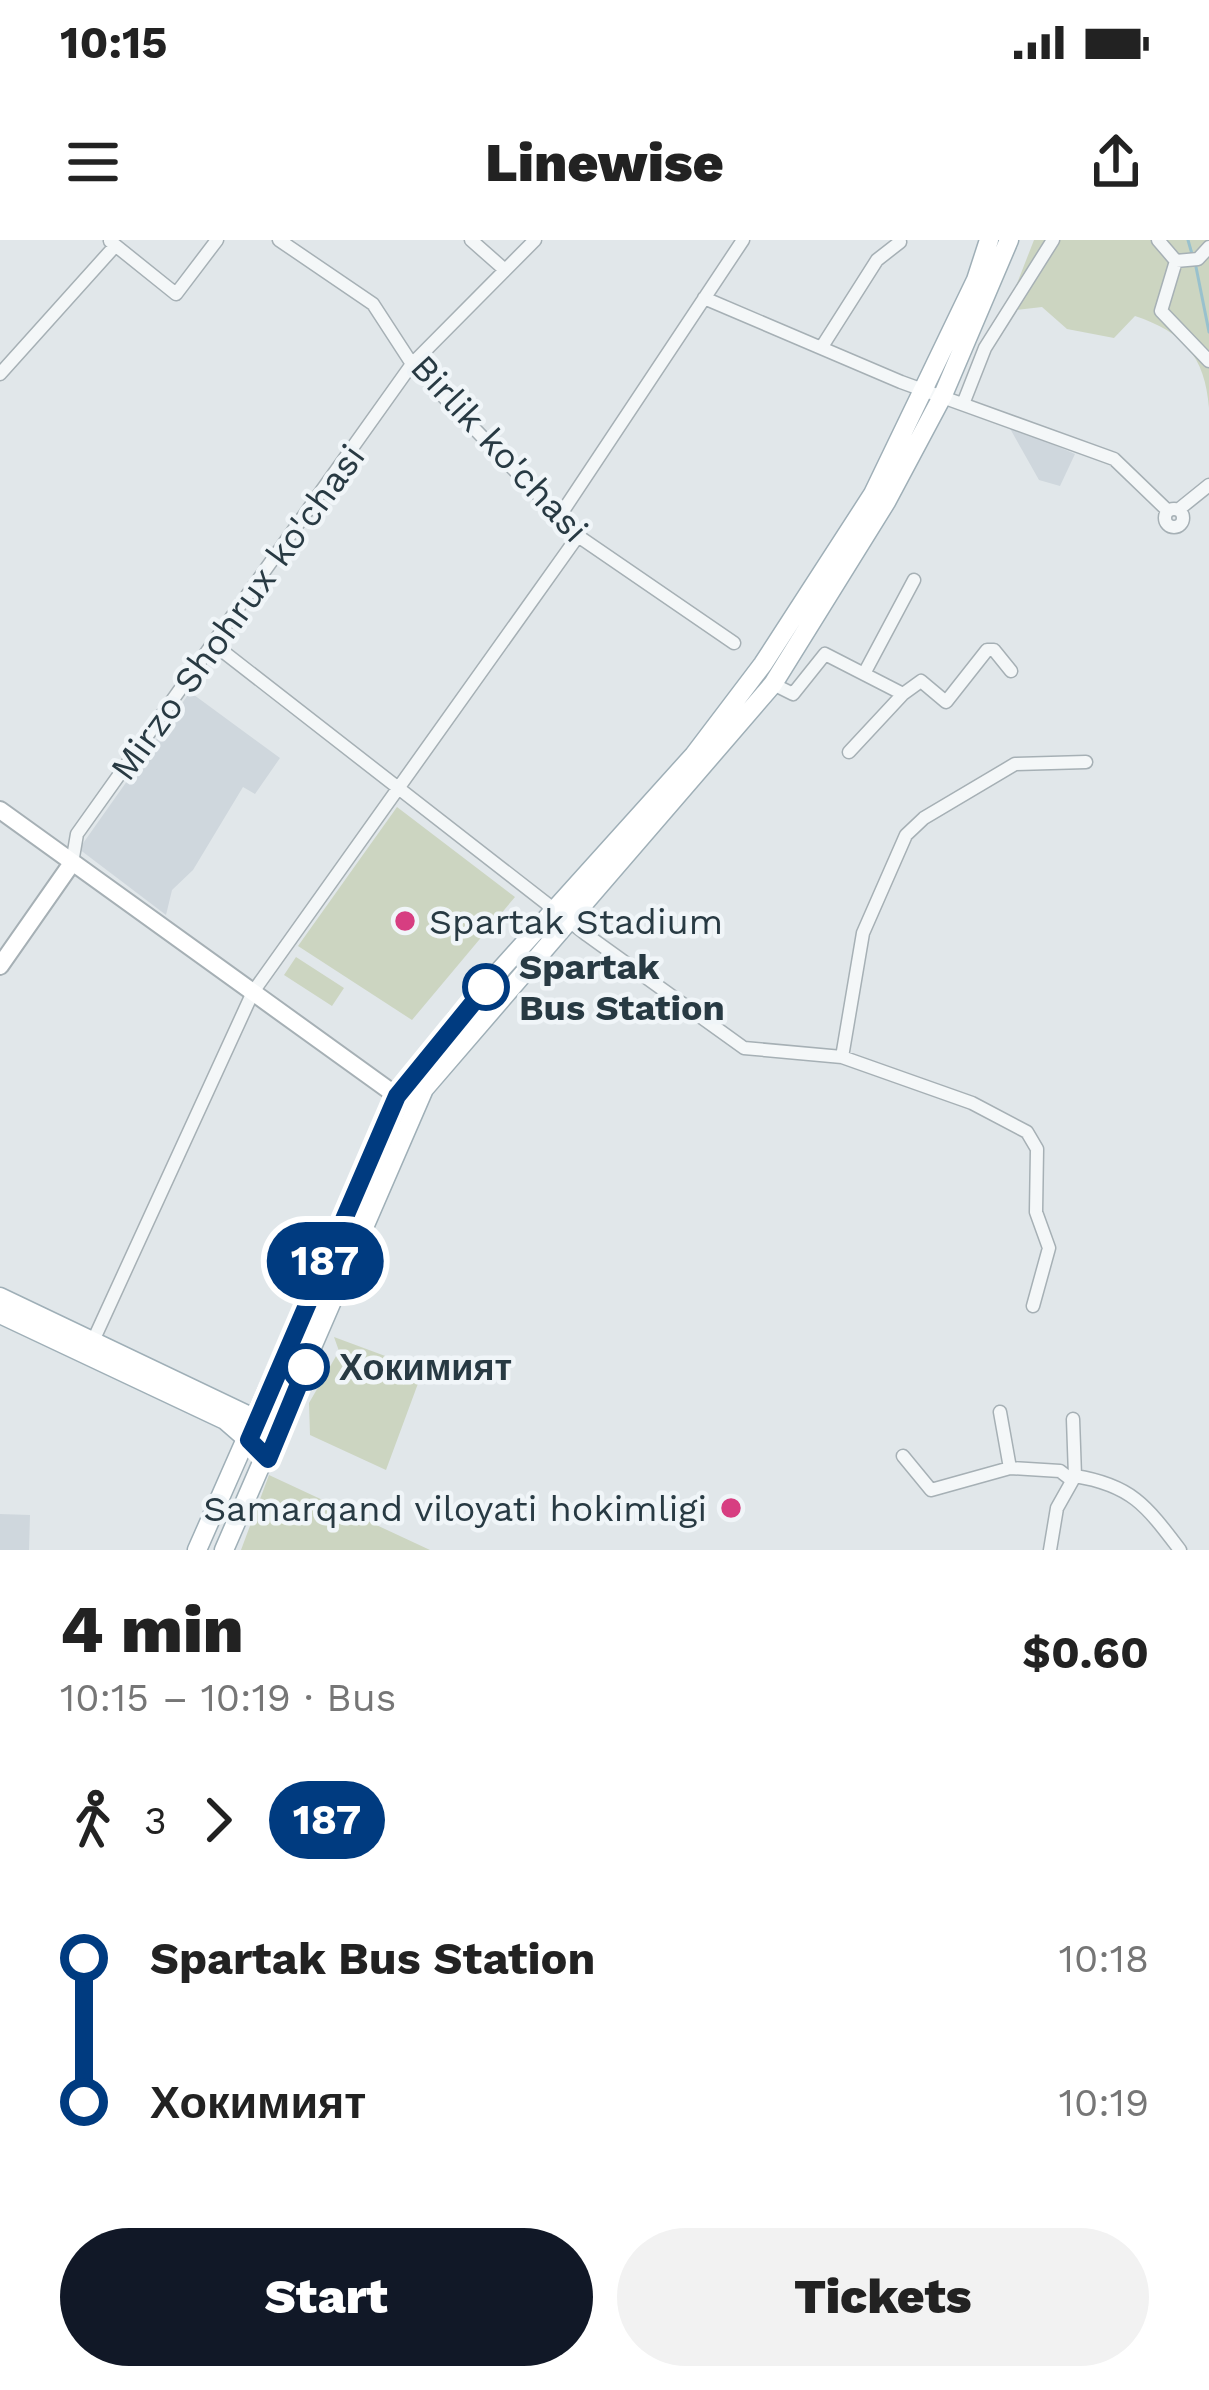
<!DOCTYPE html>
<meta charset="utf-8">
<style>
:root{--surface:#fff;--page:#f2f2f2;--text:#222;--muted:#767676;--accent:#111827}
body{margin:0;font-family:"Work Sans",sans-serif;background:var(--page);color:var(--text);height:100vh;display:flex;flex-direction:column;font-size:45px;white-space:nowrap}
*{box-sizing:border-box;margin:0}
p{font-size:39px;color:var(--muted)}
.icon{flex:none;width:66px;height:66px;fill:none;stroke:currentColor;stroke-width:2;stroke-linecap:round;stroke-linejoin:round}
.map{position:relative;height:1310px;overflow:hidden}
.drawer{display:flex;flex-direction:column;background:var(--surface);flex:1}
.drawer>*{flex:none}
.badge{padding:0 24px;border-radius:39px;font-size:42px;line-height:78px}
.map>.badge{position:absolute;translate:-50% -50%;box-shadow:0 0 0 6px #fff}
.legs{display:flex;align-items:center;gap:18px;height:132px;padding:0 60px;font-size:39px}
.legs p{margin-inline-start:auto}
.overview{display:flex;align-items:center;justify-content:space-between;height:204px;padding:0 60px}
h1{font-size:66px;font-weight:800;line-height:90px}
.cta{display:flex;gap:24px;margin-top:auto;padding:24px 60px}
.cta a{flex:1;height:138px;border-radius:72px;background:var(--accent);color:#fff;font-size:48px;font-weight:800;line-height:138px;text-align:center}
.cta a+a{background:var(--page);color:var(--text)}
ul{padding:0 60px;list-style:none}
li{display:flex;align-items:center;gap:42px;height:144px;font-size:45px}
li i{display:grid;place-items:center;width:18px;height:100%;margin:0 15px;background:currentColor}
li i::after{content:'';width:30px;height:30px;margin:-15px;border:9px solid;border-radius:50%;background:var(--surface)}
li p{margin-inline-start:auto}
li:first-child i{background:linear-gradient(#0000 50%,currentColor 0)}
li:last-child i{background:linear-gradient(currentColor 50%,#0000 0)}
.status{display:flex;justify-content:space-between;align-items:center;height:84px;padding:0 60px;background:var(--surface);direction:ltr}
.status svg{height:33px;fill:currentColor}
header{display:flex;justify-content:space-between;align-items:center;height:156px;padding:0 60px;background:var(--surface);font-size:54px;font-weight:800}
.map>svg:first-child{display:block}
.built{fill:#cfd7dd}
.green{fill:#ccd5c1}
.lines{fill:none;stroke-linecap:round;stroke-linejoin:round}
.stream{stroke:#99c1cd;stroke-width:3}
.minor-casing{stroke:#a6b0b5;stroke-width:15}
.secondary-casing{stroke:#a6b0b5;stroke-width:20}
.primary-casing{stroke:#9fafb7;stroke-width:21}
.minor{stroke:#f4f7f8;stroke-width:12}
.secondary{stroke:#fff;stroke-width:16}
.primary{stroke:#fff;stroke-width:18}
.line-1-casing{stroke:#fff;stroke-width:27}
.line-1{stroke:#003b80;stroke-width:18}
.poi-dot{fill:#d73e81;stroke:#f0f5f8;stroke-width:4.5}
.stop-1-dot{fill:#fff;stroke:#003b80;stroke-width:6}
.labels{text-anchor:middle;stroke-width:9;stroke-linejoin:round;paint-order:stroke}
.street-label{font-size:36px;fill:#283a43;stroke:#f0f5f8}
.poi-label{font-size:36px;fill:#283a43;stroke:#f0f5f8;text-anchor:start}
.stop-label{font-size:36px;font-weight:bold;fill:#283a43;stroke:#f0f5f8;text-anchor:start}
</style>
<div class="status"><b>10:15</b><svg viewBox="0 0 49 12"><path d="M0 12V9h3v3zM5 12V6h3v6zM10 12V3h3v9zM15 12V0h3v12zM26 1h20v11H26zM47 4h2v5h-2z"/></svg></div>
<header><svg class="icon" aria-label="menu" viewBox="0 0 24 24"><path d="M4 6h16M4 12h16M4 18h16"/></svg>Linewise<svg class="icon" aria-label="share" viewBox="0 0 24 24"><path d="M12 15V3M7 8l5-5 5 5M5 13v7h14v-7"/></svg></header>
<div class="map">
<svg width="1209" height="1310" viewBox="0 0 1209 1310">
<rect width="100%" height="100%" fill="#e1e7ea"/>
<path class="built" d="M 1008,185 L 1075,214 L 1060,246 L 1039,240 Z
M 190,452 L 280,518 L 255,554 L 243,547 L 193,630 L 172,650 L 166,675 L 79,609 Z
M 0,1274 L 30,1275 L 29,1310 L 0,1310 Z"/>
<path class="green" d="M 1034,0 L 1209,0 L 1209,168 C 1205,116 1183,92 1135,76 L 1114,98 L 1067,89 L 1042,67 L 1016,70 L 1009,64 Z
M 397,567 L 515,657 L 412,780 L 298,706 Z
M 296,717 L 344,748 L 332,766 L 284,735 Z
M 334,1097 L 423,1130 L 386,1230 L 310,1195 L 309,1163 L 339,1111 Z
M 269,1235 L 430,1310 L 241,1310 Z"/>
<g class="lines">
<path class="stream" d="M 1188,0 L 1192,14
M 1196,27 L 1209,92"/>
<defs>
<path id="minor" d="M 279,0 L 373,64 L 412,124 L 578,296 L 734,403
M 471,0 L 505,30
M 1158,0 L 1176,21 L 1161,71 L 1209,121
M 110,1 L 176,54 L 217,0
M 1176,21 L 1198,19 L 1209,7
M 704,58 L 901,142 L 1114,219 L 1168,271
M 823,105 L 877,20 L 900,2
M 0,134 L 115,6
M 963,164 L 985,108 L 1053,0
M1165 278a9 9 0 1 1 18 0a9 9 0 1 1-18 0Z
M 1178,270 L 1209,245
M 559,277 L 743,0
M 216,406 L 587,695 L 744,808 L 842,817 L 972,863 L 1027,892 L 1037,909 L 1036,972 L 1049,1008 L 1033,1066
M 866,430 L 914,340
M 773,444 L 793,454 L 825,414 L 903,454 L 921,441 L 946,462 L 987,410 L 994,410 L 1011,431
M 849,512 L 903,454
M 72,623 L 77,594 L 412,124 L 535,0
M 842,817 L 863,693 L 906,595 L 924,578 L 1015,524 L 1086,522
M 93,1101 L 253,752 L 578,296
M 1000,1172 L 1010,1228 L 1060,1231 L 1069,1238
M 1073,1179 L 1075,1236
M 903,1216 L 931,1250 L 1010,1228
M 1050,1310 L 1057,1268 L 1075,1236 C 1131,1245 1146,1265 1180,1310"/>
<path id="secondary" d="M 0,570 L 397,856
M 0,726 L 72,623"/>
<path id="primary" d="M 0,1057 L 266,1184
M 0,1074 L 225,1180 L 256,1207
M 197,1310 L 397,856 L 457,778 L 694,515 L 763,424 L 873,254 L 976,40 L 989,0
M 224,1310 L 424,849 L 773,444 L 886,262 L 943,155 L 1009,0"/>
</defs>
<use href="#minor" class="minor-casing"/>
<use href="#secondary" class="secondary-casing"/>
<use href="#primary" class="primary-casing"/>
<use href="#minor" class="minor"/>
<use href="#secondary" class="secondary"/>
<use href="#primary" class="primary"/>
</g>
<g class="lines">
<defs>
<path id="line-1" d="M 306,1127 L 268,1219 L 249,1200 L 397,856 L 486,747"/>
</defs>
<use href="#line-1" class="line-1-casing"/>
<use href="#line-1" class="line-1"/>
</g>
<g class="poi-dot">
<circle cx="405" cy="681" r="12"/>
<circle cx="731" cy="1268" r="12"/>
</g>
<g class="stop-1-dot">
<circle cx="486" cy="747" r="21"/>
<circle cx="306" cy="1127" r="21"/>
</g>
<g class="labels">
<g class="street-label">
<text transform="translate(500 208) rotate(47)" y="13">Birlik ko'chasi</text>
<text transform="translate(237 372) rotate(-54)" y="13">Mirzo Shohrux ko'chasi</text>
</g>
<g class="poi-label">
<text x="429" y="694">Spartak Stadium</text>
<text x="707" y="1281" text-anchor="end">Samarqand viloyati hokimligi</text>
</g>
<g class="stop-label">
<text x="519" y="739">Spartak<tspan x="519" dy="41">Bus Station</tspan></text>
<text x="339" y="1140">Хокимият</text>
</g>
</g>
</svg>
<b class="badge" style="left:325px;top:1021px;background:#003b80;color:#fff">187</b>
</div>
<section class="drawer">
<div class="overview"><div><h1>4 min</h1><p>10:15 – 10:19 · Bus</p></div><b>$0.60</b></div>
<div class="legs"><svg class="icon" aria-label="walk" viewBox="0 0 24 24"><circle cx="13" cy="4" r="2"/><path d="M13 8l-2 6 4 7M11 14l-3 7M7 12l3-4h3l4 4"/></svg>3<svg class="icon" aria-label="forward" viewBox="0 0 24 24"><path d="M9 5l7 7-7 7"/></svg><b class="badge" style="background:#003b80;color:#fff">187</b></div>
<ul>
<li><i style="color:#003b80"></i><b>Spartak Bus Station</b><p>10:18</p></li>
<li><i style="color:#003b80"></i><b>Хокимият</b><p>10:19</p></li>
</ul>
<div class="cta"><a>Start</a><a>Tickets</a></div>
</section>
